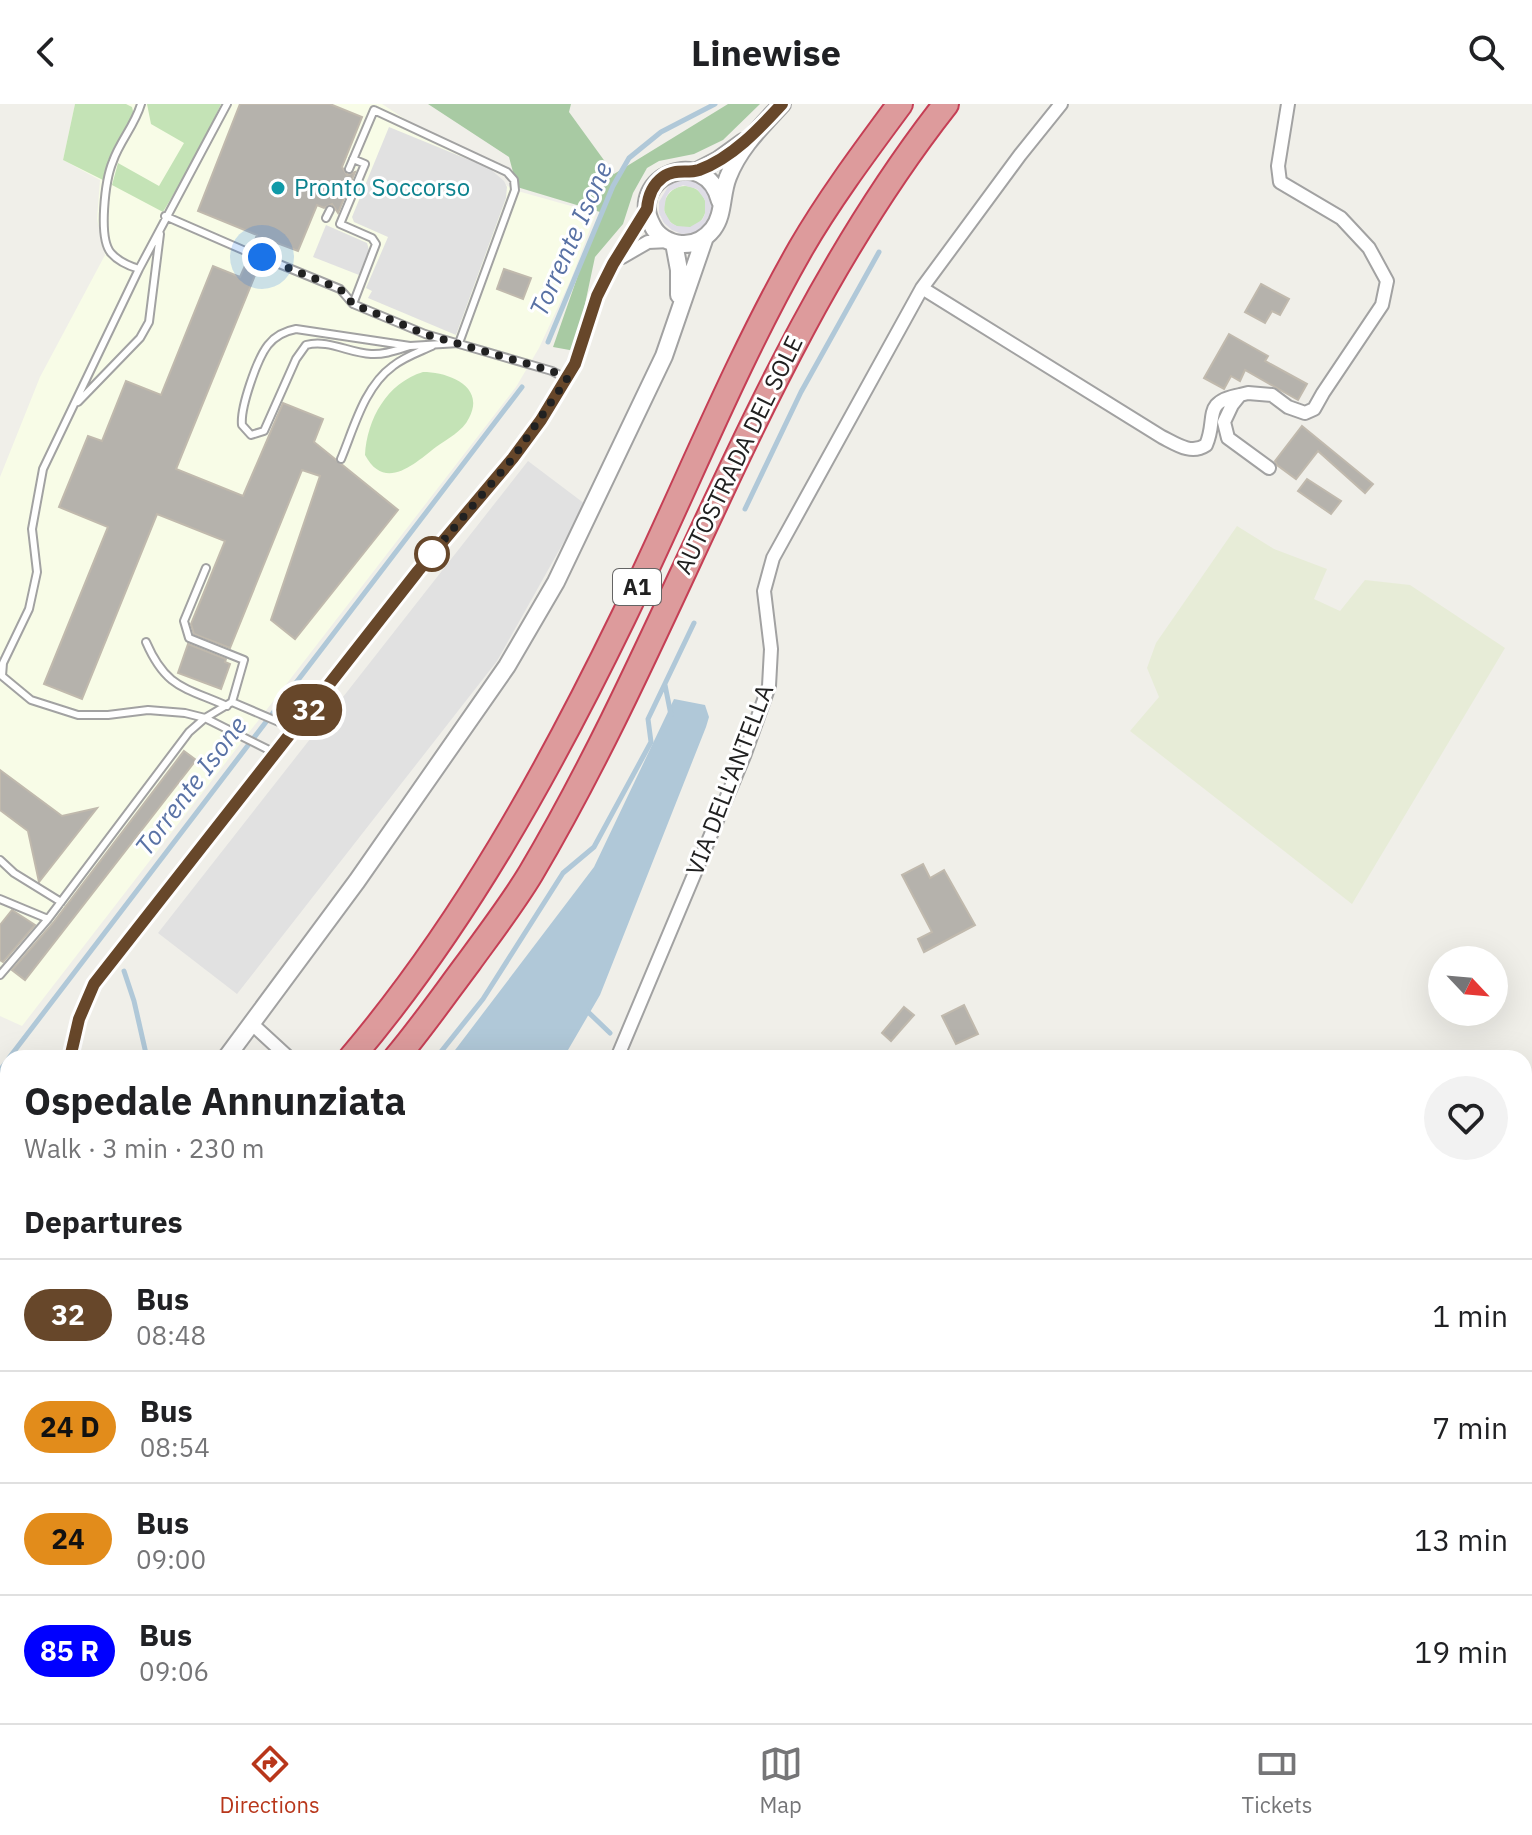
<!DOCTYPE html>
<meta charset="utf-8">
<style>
:root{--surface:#fff;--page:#f2f2f2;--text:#202124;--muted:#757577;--line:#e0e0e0;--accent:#b8361a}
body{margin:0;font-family:"IBM Plex Sans",sans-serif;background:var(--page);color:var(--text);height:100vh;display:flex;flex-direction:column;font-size:30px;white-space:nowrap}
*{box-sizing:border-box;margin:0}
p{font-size:26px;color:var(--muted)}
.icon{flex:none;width:44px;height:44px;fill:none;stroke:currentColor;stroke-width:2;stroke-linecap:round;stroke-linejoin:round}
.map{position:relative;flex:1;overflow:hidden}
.drawer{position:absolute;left:0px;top:946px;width:1532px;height:674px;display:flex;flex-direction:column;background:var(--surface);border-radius:24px 24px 0 0;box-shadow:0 8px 32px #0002}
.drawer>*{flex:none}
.badge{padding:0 16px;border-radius:26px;font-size:28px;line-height:52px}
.needle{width:52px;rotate:116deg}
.fabs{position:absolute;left:1428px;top:842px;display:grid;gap:16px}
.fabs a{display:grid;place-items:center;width:80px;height:80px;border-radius:50%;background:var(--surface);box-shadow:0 8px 32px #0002;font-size:40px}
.you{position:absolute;width:40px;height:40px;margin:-20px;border:6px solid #fff;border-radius:50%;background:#1a73e8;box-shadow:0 0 0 12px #1a73e833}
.map>.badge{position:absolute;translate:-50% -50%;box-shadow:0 0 0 4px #fff}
h2{padding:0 24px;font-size:30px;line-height:72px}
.round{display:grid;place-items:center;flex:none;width:84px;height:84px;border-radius:42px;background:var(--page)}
.overview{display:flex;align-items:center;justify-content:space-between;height:136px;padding:0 24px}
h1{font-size:38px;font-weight:800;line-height:60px}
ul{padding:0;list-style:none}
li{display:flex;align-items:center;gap:24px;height:112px;padding:0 24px;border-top:2px solid var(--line)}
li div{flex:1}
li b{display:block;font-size:30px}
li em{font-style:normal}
li .badge{min-width:88px;font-weight:700;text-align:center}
header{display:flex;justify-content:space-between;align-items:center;height:104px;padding:0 24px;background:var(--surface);font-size:36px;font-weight:800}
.tabs{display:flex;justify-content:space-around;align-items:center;height:112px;border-top:2px solid var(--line);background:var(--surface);font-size:22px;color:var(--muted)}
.tabs a{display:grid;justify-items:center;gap:4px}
.tabs .active{color:var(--accent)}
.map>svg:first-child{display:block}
.education{fill:#f8fce7}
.farmland{fill:#e7ecd7}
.grass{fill:#c4e3b6}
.forest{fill:#a8caa3}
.park{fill:#cdf3d7}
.parking{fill:#e1e1e1}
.plaza{fill:#dfdde6;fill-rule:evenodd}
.water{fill:#b0c8d8}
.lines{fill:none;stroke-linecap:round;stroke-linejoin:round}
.stream{stroke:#b0c8d8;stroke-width:5}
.building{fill:#b5b2ac;stroke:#c0b9ad;stroke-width:2}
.service-casing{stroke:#a2a2a2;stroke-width:10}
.minor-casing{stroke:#a2a2a2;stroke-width:16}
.tertiary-casing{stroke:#a2a2a2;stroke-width:20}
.motorway-casing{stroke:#c53f55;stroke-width:28}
.service{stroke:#fff;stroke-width:6}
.minor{stroke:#fff;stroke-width:12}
.tertiary{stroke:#fff;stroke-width:16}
.motorway{stroke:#dd9b9c;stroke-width:24}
.line-casing{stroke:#fff;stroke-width:18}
.line{stroke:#67472a;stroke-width:12}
.walk{stroke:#212121;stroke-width:8;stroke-dasharray:0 14.4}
.culture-dot{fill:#0f9aa8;stroke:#fff;stroke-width:3}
.stop-dot{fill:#fff;stroke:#67472a;stroke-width:4}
.labels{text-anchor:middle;stroke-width:6;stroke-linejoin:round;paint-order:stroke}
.shield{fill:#fff;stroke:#646464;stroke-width:2}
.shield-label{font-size:22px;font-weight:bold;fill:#212121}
.culture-label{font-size:24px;fill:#0d838f;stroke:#fff;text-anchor:start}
.street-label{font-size:24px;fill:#212121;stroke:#fff}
.water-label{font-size:26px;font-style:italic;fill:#5972a5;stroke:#fff}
</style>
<header><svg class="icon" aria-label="back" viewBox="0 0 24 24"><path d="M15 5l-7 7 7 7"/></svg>Linewise<svg class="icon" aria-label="search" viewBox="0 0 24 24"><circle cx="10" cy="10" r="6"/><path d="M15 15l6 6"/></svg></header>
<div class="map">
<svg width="1532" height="1619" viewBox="0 0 1532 1619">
<rect width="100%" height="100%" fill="#f0efe9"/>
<path class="education" d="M 75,0 L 382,0 L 514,86 L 596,109 L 571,175 L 539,244 L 516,283 L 22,922 L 0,912 L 0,373 L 40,273 L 105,151 L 97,115 L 100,76 L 63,56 Z"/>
<path class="farmland" d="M 1237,422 L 1274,445 L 1327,465 L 1314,495 L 1340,507 L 1365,476 L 1410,481 L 1505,544 L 1352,800 L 1130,627 L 1159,593 L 1147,564 L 1156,539 Z
M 8,1510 L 8,1612 L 174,1612 L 178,1619 L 0,1619 L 0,1520 Z
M 238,1612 L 499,1612 L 492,1619 L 244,1619 Z
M 527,1612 L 608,1612 L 612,1619 L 534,1619 Z
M 738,1612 L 967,1612 L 961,1619 L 741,1619 Z"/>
<path class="grass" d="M 75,0 L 126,0 L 132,3 L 134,11 L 110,55 L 105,77 L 63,56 Z
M 147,0 L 221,0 L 199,47 L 163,108 L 112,81 L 118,59 L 159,82 L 184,39 L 151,20 Z
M664 103a21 21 0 1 1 42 0a21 21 0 1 1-42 0Z
M 423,268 C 448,268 486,282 469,314 C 463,327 447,335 436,343 C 414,360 385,388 365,351 C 367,315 387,279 423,268 Z"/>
<path class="forest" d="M 428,0 L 571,0 L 569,8 L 614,70 L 728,0 L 760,0 L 723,36 L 694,50 L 659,57 L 647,64 L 633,89 L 623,120 L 595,153 L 575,247 L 553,243 L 600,108 L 517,83 L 509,53 Z
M 1532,1121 L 1532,1343 L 1524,1352 L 1524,1129 Z
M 967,1612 L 1264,1612 L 1257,1619 L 961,1619 Z"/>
<path class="park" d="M 174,1612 L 238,1612 L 244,1619 L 178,1619 Z
M 499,1612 L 526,1612 L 533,1619 L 492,1619 Z"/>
<path class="parking" d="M 389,23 L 489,64 L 504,77 L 507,83 L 506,94 L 456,231 L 368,194 L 372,187 L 366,184 L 388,133 L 354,118 L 352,113 Z
M 326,121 L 367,139 L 369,146 L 359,171 L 313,153 Z
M 528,357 L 585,400 L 497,557 L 237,890 L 158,829 Z"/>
<path class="plaza" d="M 688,75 L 706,84 L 713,103 L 710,115 L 703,124 L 693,129 L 682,130 L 672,126 L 664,119 L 659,109 L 659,98 L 669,81 ZM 683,81 L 697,85 L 705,96 L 705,110 L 702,116 L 690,123 L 677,122 L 671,119 L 664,107 L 666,93 L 670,87 Z"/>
<path class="water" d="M 674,595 L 705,601 L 709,613 L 706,623 L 600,891 L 568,946 L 555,954 L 449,954 L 594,763 Z"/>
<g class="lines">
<path class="stream" d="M 548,238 L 613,82 L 629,54 L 661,28 L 715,0
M 745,405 L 801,288 L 879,148
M 665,581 L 671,611
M 124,867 L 134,897 L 147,954
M 585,905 L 610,929
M 9,954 L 522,283
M 436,954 L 483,895 L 563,769 L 594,743 L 651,638 L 648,615 L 694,519
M 0,966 L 8,956
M 0,1437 L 8,1431
M 1524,1505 L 1532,1498
M 1392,1619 L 1399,1612"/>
</g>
<path class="building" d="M 240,0 L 330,0 L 362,13 L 342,63 L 347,71 L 355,68 L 338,109 L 332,100 L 324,104 L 317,101 L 298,147 L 269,136 L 264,147 L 257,150 L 260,159 L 176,365 L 243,392 L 283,299 L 323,315 L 314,338 L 398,406 L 295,535 L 271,516 L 320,372 L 302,366 L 230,544 L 194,530 L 191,520 L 225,437 L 157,410 L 82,595 L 44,580 L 108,423 L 59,403 L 88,332 L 102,337 L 126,277 L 161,291 L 213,162 L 240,173 L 248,155 L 255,152 L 256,148 L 252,143 L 257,131 L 198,107 Z
M 504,165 L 531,174 L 523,195 L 497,185 Z
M 1261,180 L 1289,195 L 1280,211 L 1272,207 L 1265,219 L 1245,208 Z
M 1229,230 L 1268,252 L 1265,257 L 1307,280 L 1298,296 L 1245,266 L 1240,277 L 1231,272 L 1224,285 L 1204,274 Z
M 1302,322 L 1373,380 L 1365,389 L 1318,347 L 1296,375 L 1277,361 L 1275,357 Z
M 1307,375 L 1341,397 L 1331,410 L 1298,387 Z
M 188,540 L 226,555 L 225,558 L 230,560 L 221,585 L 178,569 Z
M 184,647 L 196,656 L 25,876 L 12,866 L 53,819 Z
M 0,666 L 62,712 L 97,704 L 39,778 L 28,727 L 0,706 Z
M 923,760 L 930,774 L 944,766 L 975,821 L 924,848 L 918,835 L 932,828 L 902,771 Z
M 12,806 L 35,821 L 3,858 L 0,856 L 0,821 Z
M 964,901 L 978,930 L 956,940 L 942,912 Z
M 904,903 L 914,911 L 891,937 L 882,929 Z"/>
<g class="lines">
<defs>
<path id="service" d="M 227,0 L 139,165 L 43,365 L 32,425 L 37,468 L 29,505 L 3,559 L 2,572 L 31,596 L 78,611 L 108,611 L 148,606 L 185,609 L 205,614 L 275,649
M 349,65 L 374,6 L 507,68 L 514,76 L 515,86 L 459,239
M 165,112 L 250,149
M 326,114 L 330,106
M 262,153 L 340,185 L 353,200 L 425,230 L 552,267 L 567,275
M 139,165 C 129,162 118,157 111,149 C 98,134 105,76 113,57 C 120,37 135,21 141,0
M 353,200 L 376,140 L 372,134 L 340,120 L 365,60 L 353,55
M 410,242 C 397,246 384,251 371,250 C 349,249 328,235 306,241 L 296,255 L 264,327 L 251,331 L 242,321 C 240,304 257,255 268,241 C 275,232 285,227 296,225 L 410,242 L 459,239
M 78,298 L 140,234 L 149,218 L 160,130
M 341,355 C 354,324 364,283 393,262 C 404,253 419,248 432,242
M 206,464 L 184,517 L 189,534 L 244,556 L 232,598
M 146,538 C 166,584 184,583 227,602
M 0,756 L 14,769 L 61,798
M 0,795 L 48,815
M 0,871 L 48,815 L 189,628 L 205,614 L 232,598 L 295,625"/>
<path id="minor" d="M 622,153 L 648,138 L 670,137
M 922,184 L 1162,333 C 1176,340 1191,351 1206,341 C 1218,314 1201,298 1240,291
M 1269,364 L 1228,334 L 1224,318 L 1232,301 L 1240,291 L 1248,289 L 1272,291 L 1288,303 L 1305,309 L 1314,305 L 1323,289 L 1382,201 L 1387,177 L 1369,144 L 1341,114 L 1280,78 L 1278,62 L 1288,0
M 252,920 L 289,954
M 70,954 L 79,915 L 94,880 L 432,450 L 513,354 L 541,316 L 575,260 L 597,192 L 613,160 L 647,105
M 617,954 L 744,652 L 769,582 L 771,545 L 764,487 L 773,454 L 922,184 L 1020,51 L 1061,0"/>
<path id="tertiary" d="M 695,68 L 718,56 L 743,38
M 720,97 C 706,40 626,73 652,121 C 657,132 669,139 681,140 C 694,141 705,135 713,125 C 724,111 721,90 728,73 C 739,44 761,23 782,0
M 674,139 L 679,166 L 679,191
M 226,954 L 357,777 L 507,562 L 556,478 L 664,252 L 705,133
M 0,1054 L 8,1044
M 0,1069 L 8,1067"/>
<path id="motorway" d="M 351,954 C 463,822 548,668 623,514 C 683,391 733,263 801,144 C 830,94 866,46 900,0
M 396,954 C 422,923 445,890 469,858 C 490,829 513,799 531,769 C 680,517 763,233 946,0
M 0,1336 L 8,1328
M 0,1377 L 8,1369"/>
</defs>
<use href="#service" class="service-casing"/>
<use href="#minor" class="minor-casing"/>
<use href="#tertiary" class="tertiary-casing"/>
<use href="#motorway" class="motorway-casing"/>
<use href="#service" class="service"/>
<use href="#minor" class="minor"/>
<use href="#tertiary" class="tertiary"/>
<use href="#motorway" class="motorway"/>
</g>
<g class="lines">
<defs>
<path id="line" d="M 70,954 L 79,915 L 94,880 L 418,467 L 513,354 L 541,316 L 575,260 L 597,192 L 613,160 L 647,105 C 648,92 652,81 663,73 C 675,64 687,70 699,66 C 732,54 759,25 782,0"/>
</defs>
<use href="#line" class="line-casing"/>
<use href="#line" class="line"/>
<path class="walk" d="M 262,153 L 340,185 L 353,200 L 425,230 L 552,267 L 567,275 L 513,354 L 432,450"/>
</g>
<circle class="culture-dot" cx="278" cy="84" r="8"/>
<circle class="stop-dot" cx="432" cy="450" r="16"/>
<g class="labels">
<rect class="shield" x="613" y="465" width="48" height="36" rx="6"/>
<g class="shield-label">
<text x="637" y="491">A1</text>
</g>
<g class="culture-label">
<text x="294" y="92">Pronto Soccorso</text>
</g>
<g class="street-label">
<text transform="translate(739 351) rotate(-64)" y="8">AUTOSTRADA DEL SOLE</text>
<text transform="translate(730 676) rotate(-69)" y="8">VIA DELL'ANTELLA</text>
</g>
<g class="water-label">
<text transform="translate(571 135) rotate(-66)" y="9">Torrente Isone</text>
<text transform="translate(191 682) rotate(-53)" y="9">Torrente Isone</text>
</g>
</g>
</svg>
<div class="fabs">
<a><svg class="needle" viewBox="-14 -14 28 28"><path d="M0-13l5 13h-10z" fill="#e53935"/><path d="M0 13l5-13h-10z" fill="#757577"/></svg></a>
</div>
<div class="you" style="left:262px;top:153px"></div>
<b class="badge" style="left:309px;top:606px;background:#67472a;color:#fff">32</b>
<section class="drawer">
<div class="overview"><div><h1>Ospedale Annunziata</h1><p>Walk · 3 min · 230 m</p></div><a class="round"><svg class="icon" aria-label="heart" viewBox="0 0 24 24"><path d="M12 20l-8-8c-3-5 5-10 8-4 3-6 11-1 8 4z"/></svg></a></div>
<h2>Departures</h2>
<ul>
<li><span class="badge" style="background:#67472a;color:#fff">32</span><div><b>Bus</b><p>08:48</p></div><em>1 min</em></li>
<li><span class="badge" style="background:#e28c1b;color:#111">24 D</span><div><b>Bus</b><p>08:54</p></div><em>7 min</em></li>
<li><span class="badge" style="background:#e28c1b;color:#111">24</span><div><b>Bus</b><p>09:00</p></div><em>13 min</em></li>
<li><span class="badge" style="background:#00f;color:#fff">85 R</span><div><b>Bus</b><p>09:06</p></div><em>19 min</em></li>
</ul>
</section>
</div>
<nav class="tabs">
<a class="active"><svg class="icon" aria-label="directions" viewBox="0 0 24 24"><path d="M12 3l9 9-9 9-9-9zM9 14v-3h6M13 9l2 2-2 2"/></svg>Directions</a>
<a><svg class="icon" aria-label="map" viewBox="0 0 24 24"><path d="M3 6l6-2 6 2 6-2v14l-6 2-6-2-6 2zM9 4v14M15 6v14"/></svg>Map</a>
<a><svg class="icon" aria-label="tickets" viewBox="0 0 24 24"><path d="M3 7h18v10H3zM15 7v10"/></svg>Tickets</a>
</nav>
